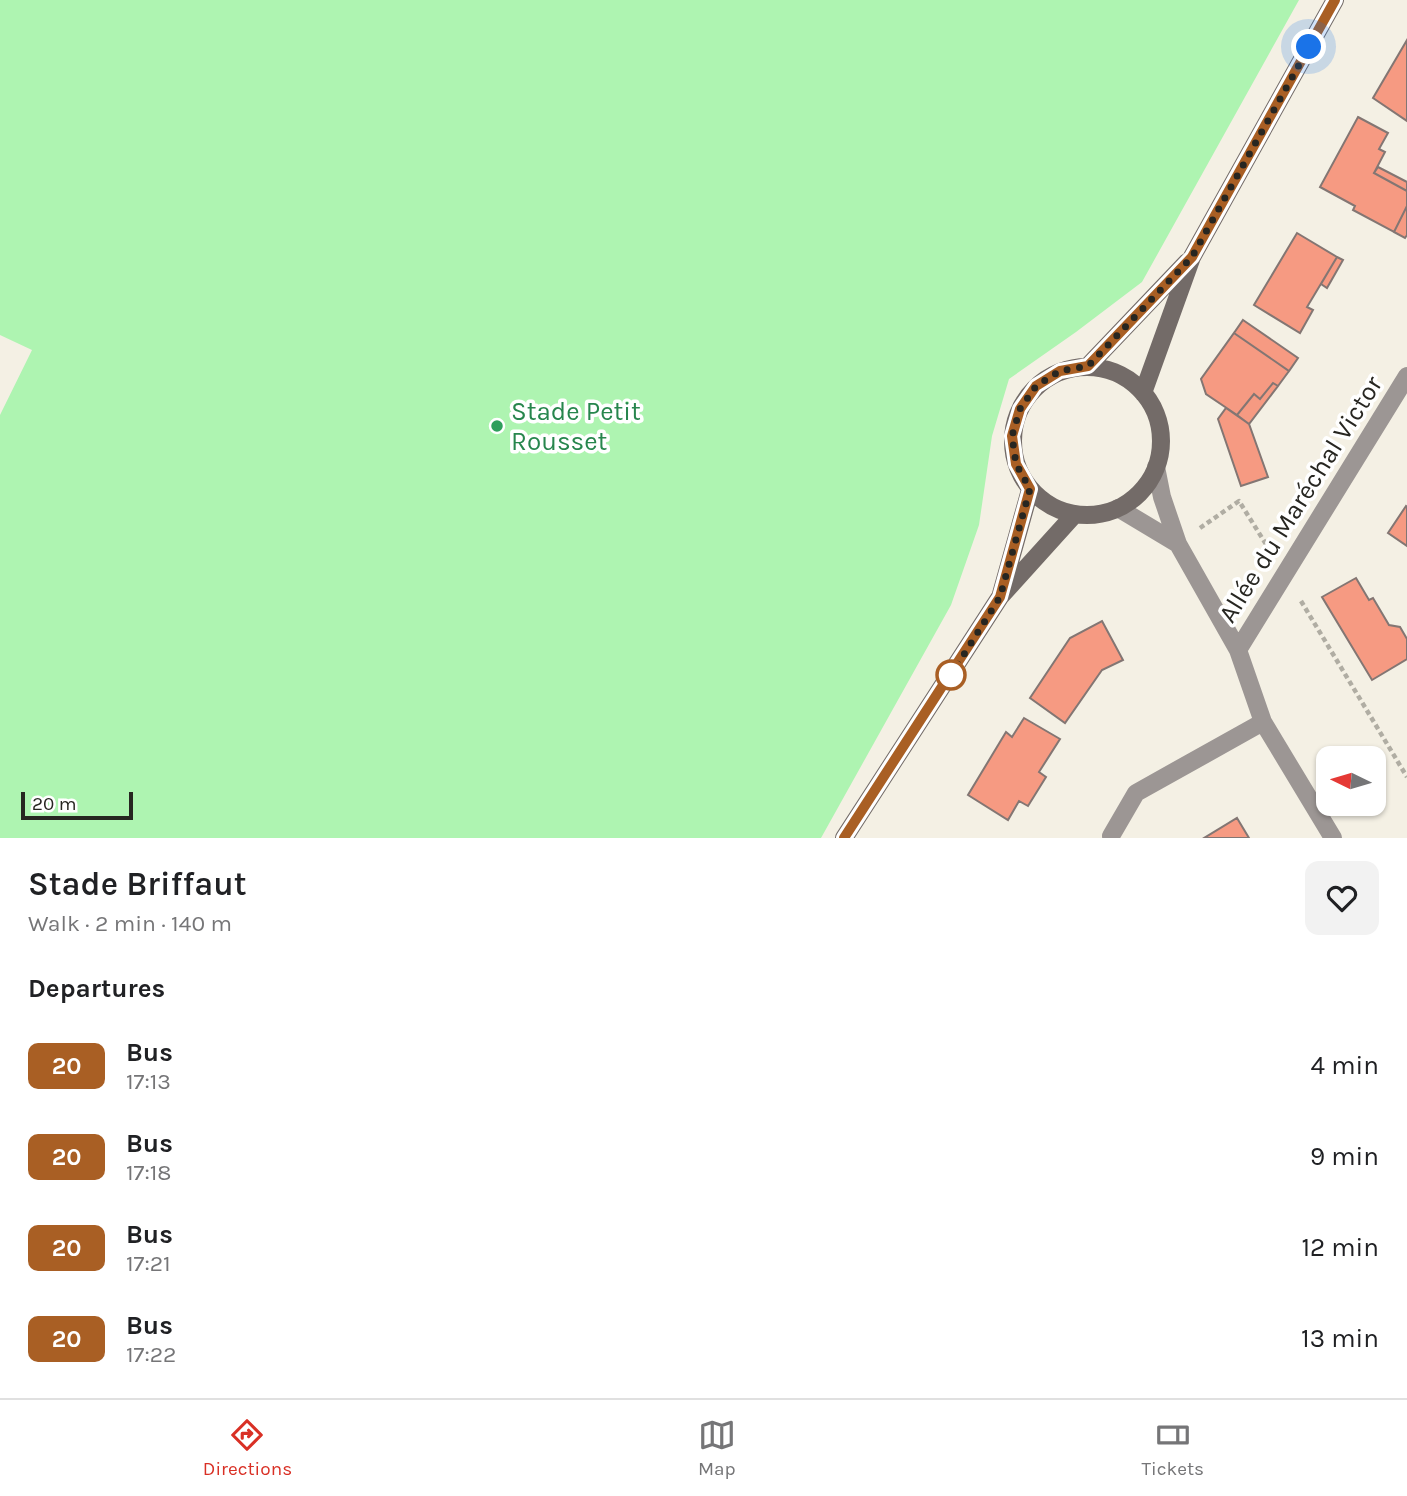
<!DOCTYPE html>
<meta charset="utf-8">
<style>
:root{--surface:#fff;--page:#f2f2f2;--text:#202124;--muted:#757577;--line:#e0e0e0;--accent:#d93025}
body{margin:0;font-family:Karla,sans-serif;background:var(--page);color:var(--text);height:100vh;display:flex;flex-direction:column;font-size:26px;white-space:nowrap}
*{box-sizing:border-box;margin:0}
p{font-size:23px;color:var(--muted)}
.icon{flex:none;width:38px;height:38px;fill:none;stroke:currentColor;stroke-width:2;stroke-linecap:round;stroke-linejoin:round}
.map{position:relative;height:838px;overflow:hidden}
.drawer{display:flex;flex-direction:column;background:var(--surface);flex:1}
.drawer>*{flex:none}
.badge{padding:0 14px;border-radius:10px;font-size:24px;line-height:46px}
.needle{width:46px;rotate:275deg}
.tools{position:absolute;left:1316px;top:746px;display:grid;gap:14px}
.tools a{display:grid;place-items:center;width:70px;height:70px;border-radius:14px;background:var(--surface);box-shadow:0 2px 5px #0004;font-size:35px}
.scale{position:absolute;left:21px;bottom:18px;width:112px;box-sizing:border-box;padding-left:7px;border:4px solid #272621;border-top:0;font-size:19px;line-height:24px;white-space:nowrap;color:#272621;-webkit-text-stroke:5px #fff;paint-order:stroke}
.you{position:absolute;width:35px;height:35px;margin:-18px;border:5px solid #fff;border-radius:50%;background:#1a73e8;box-shadow:0 0 0 10px #1a73e833}
.map>.badge{position:absolute;translate:-50% -50%;box-shadow:0 0 0 4px #fff}
h2{padding:0 28px;font-size:26px;line-height:63px}
.round{display:grid;place-items:center;flex:none;width:74px;height:74px;border-radius:14px;background:var(--page)}
.head{display:flex;align-items:center;justify-content:space-between;height:119px;padding:0 28px}
h1{font-size:33px;font-weight:600;line-height:52px}
ul{padding:0;list-style:none}
li{display:flex;align-items:center;gap:21px;height:91px;padding:0 28px}
li div{flex:1}
li b{display:block;font-size:26px}
li em{font-style:normal}
li .badge{min-width:77px;font-weight:700;text-align:center}
.tab-bar{display:flex;justify-content:space-around;align-items:center;height:98px;border-top:2px solid var(--line);background:var(--surface);font-size:19px;color:var(--muted)}
.tab-bar a{display:grid;justify-items:center;gap:4px}
.tab-bar .on{color:var(--accent)}
.map>svg:first-child{display:block}
.green{fill:#aef4b1}
.building{fill:#f69a82;stroke:#837673;stroke-width:2}
.lines{fill:none;stroke-linecap:round;stroke-linejoin:round}
.path{stroke:#b0ada3;stroke-width:4.5;stroke-dasharray:5 3.5;stroke-linecap:butt}
.street{stroke:#9c9694;stroke-width:18}
.secondary{stroke:#736b68;stroke-width:18}
.line-casing{stroke:#fff;stroke-width:16}
.line{stroke:#a95f24;stroke-width:10}
.walk{stroke:#272621;stroke-width:7;stroke-dasharray:0 12.6}
.leisure-dot{fill:#2e9e5b;stroke:#fff;stroke-width:2.5}
.stop-dot{fill:#fff;stroke:#a95f24;stroke-width:3.5}
.labels{text-anchor:middle;stroke-width:7;stroke-linejoin:round;paint-order:stroke}
.leisure-label{font-size:26px;fill:#27864d;stroke:#fff;text-anchor:start}
.street-label{font-size:26px;fill:#272621;stroke:#fff}
</style>
<div class="map">
<svg width="1407" height="838" viewBox="0 0 1407 838">
<rect width="100%" height="100%" fill="#f4f0e4"/>
<path class="green" d="M 0,0 L 1299,0 L 1142,282 L 1076,332 L 1009,379 L 992,436 L 979,525 L 951,605 L 821,838 L 0,838 L 0,415 L 32,350 L 0,335 Z"/>
<path class="building" d="M 1407,40 L 1407,121 L 1373,98 Z
M 1358,117 L 1388,133 L 1379,149 L 1385,152 L 1374,173 L 1407,191 L 1407,206 L 1394,232 L 1353,210 L 1355,206 L 1320,187 Z
M 1378,167 L 1407,182 L 1407,191 L 1374,173 Z
M 1407,206 L 1407,235 L 1405,238 L 1394,232 Z
M 1297,233 L 1337,257 L 1307,307 L 1313,310 L 1300,333 L 1254,305 Z
M 1337,257 L 1343,260 L 1327,288 L 1321,284 Z
M 1243,320 L 1298,358 L 1289,371 L 1234,333 Z
M 1234,333 L 1289,371 L 1278,386 L 1273,383 L 1260,399 L 1254,394 L 1237,415 L 1206,394 L 1201,379 Z
M 1273,383 L 1278,386 L 1249,424 L 1237,415 L 1254,394 L 1260,399 Z
M 1226,408 L 1249,424 L 1268,477 L 1241,486 L 1218,419 Z
M 1406,506 L 1407,507 L 1407,546 L 1388,533 Z
M 1356,578 L 1369,600 L 1373,598 L 1389,625 L 1400,627 L 1407,639 L 1407,659 L 1372,680 L 1322,597 Z
M 1102,621 L 1123,660 L 1102,670 L 1065,723 L 1030,698 L 1070,638 Z
M 1024,718 L 1060,739 L 1039,772 L 1046,777 L 1028,806 L 1019,801 L 1008,820 L 968,795 L 1006,732 L 1012,737 Z
M 1237,818 L 1249,838 L 1204,838 Z"/>
<g class="lines">
<path class="path" d="M 1200,528 L 1239,501 L 1269,549
M 1301,601 L 1407,777"/>
<path class="street" d="M 1156,467 L 1162,497 L 1178,544 L 1238,650 L 1263,722 L 1333,838
M 1118,508 L 1178,544
M 1238,650 L 1407,376
M 1111,836 L 1136,793 L 1263,722"/>
<path class="secondary" d="M 1088,366 L 1187,262
M1013 441a74 74 0 1 1 148 0a74 74 0 1 1-148 0Z
M 1143,393 L 1192,257 L 1335,0
M 1001,594 L 1030,490
M 844,838 L 1000,597 L 1075,514"/>
</g>
<g class="lines">
<defs>
<path id="line" d="M 844,838 L 1000,597 L 1030,489 L 1016,464 L 1012,436 L 1020,409 L 1036,386 L 1060,371 L 1088,366 L 1192,257 L 1335,0"/>
</defs>
<use href="#line" class="line-casing"/>
<use href="#line" class="line"/>
<path class="walk" d="M 951,675 L 1000,597 L 1030,489 L 1016,464 L 1012,436 L 1020,409 L 1036,386 L 1060,371 L 1088,366 L 1192,257 L 1309,47"/>
</g>
<circle class="leisure-dot" cx="497" cy="426" r="7"/>
<circle class="stop-dot" cx="951" cy="675" r="14"/>
<g class="labels">
<g class="leisure-label">
<text x="511" y="420">Stade Petit<tspan x="511" dy="30">Rousset</tspan></text>
</g>
<g class="street-label">
<text transform="translate(1300 499) rotate(-58)" y="9">Allée du Maréchal Victor</text>
</g>
</g>
</svg>
<div class="tools">
<a><svg class="needle" viewBox="-14 -14 28 28"><path d="M0-13l5 13h-10z" fill="#e53935"/><path d="M0 13l5-13h-10z" fill="#757577"/></svg></a>
</div>
<div class="scale">20 m</div>
<div class="you" style="left:1309px;top:47px"></div>
</div>
<section class="drawer">
<div class="head"><div><h1>Stade Briffaut</h1><p>Walk · 2 min · 140 m</p></div><a class="round"><svg class="icon" aria-label="heart" viewBox="0 0 24 24"><path d="M12 20l-8-8c-3-5 5-10 8-4 3-6 11-1 8 4z"/></svg></a></div>
<h2>Departures</h2>
<ul>
<li><span class="badge" style="background:#a95f24;color:#fff">20</span><div><b>Bus</b><p>17:13</p></div><em>4 min</em></li>
<li><span class="badge" style="background:#a95f24;color:#fff">20</span><div><b>Bus</b><p>17:18</p></div><em>9 min</em></li>
<li><span class="badge" style="background:#a95f24;color:#fff">20</span><div><b>Bus</b><p>17:21</p></div><em>12 min</em></li>
<li><span class="badge" style="background:#a95f24;color:#fff">20</span><div><b>Bus</b><p>17:22</p></div><em>13 min</em></li>
</ul>
</section>
<nav class="tab-bar">
<a class="on"><svg class="icon" aria-label="directions" viewBox="0 0 24 24"><path d="M12 3l9 9-9 9-9-9zM9 14v-3h6M13 9l2 2-2 2"/></svg>Directions</a>
<a><svg class="icon" aria-label="map" viewBox="0 0 24 24"><path d="M3 6l6-2 6 2 6-2v14l-6 2-6-2-6 2zM9 4v14M15 6v14"/></svg>Map</a>
<a><svg class="icon" aria-label="tickets" viewBox="0 0 24 24"><path d="M3 7h18v10H3zM15 7v10"/></svg>Tickets</a>
</nav>
